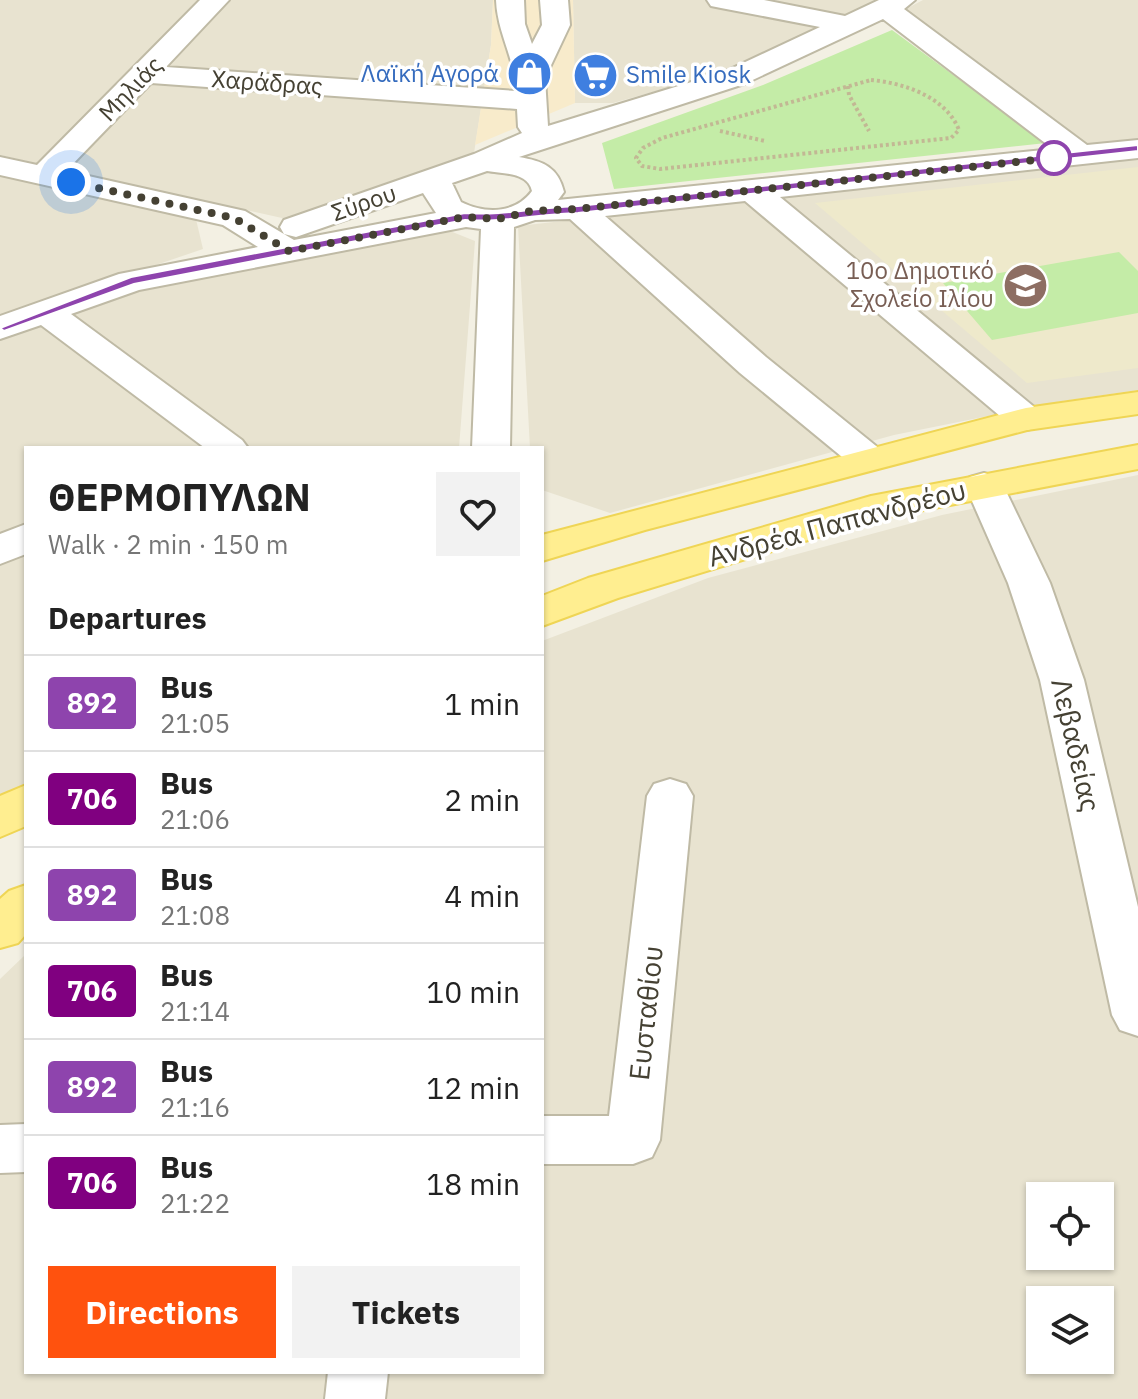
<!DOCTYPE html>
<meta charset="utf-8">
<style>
:root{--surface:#fff;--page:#f2f2f2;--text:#222;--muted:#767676;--line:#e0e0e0;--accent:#ff520e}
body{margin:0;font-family:"IBM Plex Sans",sans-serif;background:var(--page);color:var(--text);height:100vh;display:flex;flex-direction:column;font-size:30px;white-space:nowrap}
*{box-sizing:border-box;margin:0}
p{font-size:26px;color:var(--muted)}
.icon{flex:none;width:44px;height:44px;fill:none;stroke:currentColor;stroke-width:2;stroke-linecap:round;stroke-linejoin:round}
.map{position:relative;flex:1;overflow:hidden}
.panel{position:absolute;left:24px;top:446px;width:520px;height:928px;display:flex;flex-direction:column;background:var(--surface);border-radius:0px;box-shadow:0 2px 6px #0004}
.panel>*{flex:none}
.badge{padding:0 16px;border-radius:6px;font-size:28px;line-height:52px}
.fabs{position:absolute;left:1026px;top:1182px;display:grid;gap:16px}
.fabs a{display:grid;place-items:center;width:88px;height:88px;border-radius:0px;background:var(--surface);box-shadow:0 2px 6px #0004;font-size:40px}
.you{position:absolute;width:40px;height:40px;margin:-20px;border:6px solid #fff;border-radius:50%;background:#1a73e8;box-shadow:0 0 0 12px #1a73e833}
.map>.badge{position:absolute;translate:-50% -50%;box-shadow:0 0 0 4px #fff}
h2{padding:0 24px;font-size:30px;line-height:72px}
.round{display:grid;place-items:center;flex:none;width:84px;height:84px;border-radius:0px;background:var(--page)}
.head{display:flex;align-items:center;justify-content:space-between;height:136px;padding:0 24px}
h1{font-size:38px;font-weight:700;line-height:60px}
.button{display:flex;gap:16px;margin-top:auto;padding:16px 24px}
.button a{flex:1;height:92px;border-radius:0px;background:var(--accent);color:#fff;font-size:32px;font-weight:700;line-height:92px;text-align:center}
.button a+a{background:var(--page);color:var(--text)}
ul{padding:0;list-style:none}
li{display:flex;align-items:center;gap:24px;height:96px;padding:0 24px;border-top:2px solid var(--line)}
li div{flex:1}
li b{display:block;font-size:30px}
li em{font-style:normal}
li .badge{min-width:88px;font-weight:700;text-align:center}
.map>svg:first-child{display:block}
.residential{fill:#e8e3d0;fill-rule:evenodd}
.commercial{fill:#f8ebcb}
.education{fill:#eee9cb}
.green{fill:#c4eca7}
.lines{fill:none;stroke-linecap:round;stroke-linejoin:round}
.minor-casing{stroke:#bfbaa5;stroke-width:4}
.major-casing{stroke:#efd555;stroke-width:4}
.path{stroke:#c2b894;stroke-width:4;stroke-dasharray:3 3;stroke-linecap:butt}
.minor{fill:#fff;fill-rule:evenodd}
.major{fill:#ffee90;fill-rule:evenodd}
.line{fill:#8e44ad;stroke:#fff;stroke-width:2}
.walk{stroke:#454133;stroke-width:8;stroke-dasharray:0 14.4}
.stop-dot{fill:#fff;stroke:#8e44ad;stroke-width:4}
.labels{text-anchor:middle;stroke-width:7;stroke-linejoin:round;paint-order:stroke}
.far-shop-label{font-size:24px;fill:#366cbe;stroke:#fff;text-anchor:end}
.far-street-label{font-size:24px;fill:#454133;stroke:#fff}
.far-education-label{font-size:24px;fill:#785e54;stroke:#fff;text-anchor:end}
.street-label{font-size:28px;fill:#454133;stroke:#fff}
</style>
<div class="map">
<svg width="1138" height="1399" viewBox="0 0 1138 1399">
<rect width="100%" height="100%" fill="#f3f0e3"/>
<path class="residential" d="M 0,0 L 493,0 L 491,45 L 474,153 L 291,220 L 0,155 Z
M 573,0 L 878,0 L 739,68 L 613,103 L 575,103 Z
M 923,0 L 1138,0 L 1138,390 L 1062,401 L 894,435 L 610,513 L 542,490 L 542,448 L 530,448 L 518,226 L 1098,161 L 904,10 Z
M 0,172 L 195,215 L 203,249 L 0,318 Z
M 450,231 L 475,241 L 459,448 L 26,448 L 26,788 L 0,804 L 0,339 L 134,288 Z
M 1138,475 L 1138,1399 L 0,1399 L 0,979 L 24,956 L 26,1372 L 542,1372 L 542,641 L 708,578 L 942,515 ZM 1040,1196 L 1100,1196 L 1100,1256 L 1040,1256 ZM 1040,1300 L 1100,1300 L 1100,1360 L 1040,1360 Z"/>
<path class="commercial" d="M 493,0 L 573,0 L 575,103 L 475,145 L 491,45 Z"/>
<path class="education" d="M 1138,167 L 1138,368 L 1027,383 L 815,203 Z"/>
<path class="green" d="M 892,30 L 1046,143 L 614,189 L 602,143 L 763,85 Z
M 1119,252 L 1138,271 L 1138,313 L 992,340 L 943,283 Z"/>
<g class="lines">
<defs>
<path id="minor" d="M 200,0 L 229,0 L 166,67 L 516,91 C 515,59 497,32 496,0 L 524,0 L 525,24 L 532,44 L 542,25 L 540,0 L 568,0 L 570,25 L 545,78 L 548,126 L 724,72 L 820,27 L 721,8 L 711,6 L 707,0 L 764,0 L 845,16 L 879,0 L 915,0 L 904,9 L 1087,145 L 1138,140 L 1138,158 L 780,197 L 1039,411 L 1045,419 L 1039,427 L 1026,430 L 1013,427 L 745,201 L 605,216 L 766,357 L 881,450 L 886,458 L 881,466 L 867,470 L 853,466 L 740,373 L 570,219 L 535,220 L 514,227 L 510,448 L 472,448 L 481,229 L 466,227 L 139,290 L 71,314 L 242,440 L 248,448 L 205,448 L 41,325 L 0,339 L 0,316 L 119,274 L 258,247 L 223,225 L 0,175 L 0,157 L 37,165 ZM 883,19 L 1053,149 L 558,200 L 564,192 C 558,167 543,161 519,157 L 744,84 ZM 151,83 L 517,109 L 518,127 L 522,133 L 474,154 L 284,220 L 280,227 L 284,234 L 296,237 L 423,193 L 436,213 L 294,240 L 245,211 L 66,171 ZM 487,171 C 504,174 528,172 532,191 C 515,214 485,214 461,202 L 452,183 Z
M 984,473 L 998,477 L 1003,485 L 1050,583 L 1084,680 L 1138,907 L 1138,1036 L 1120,1030 L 1112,1015 L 1040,680 L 1008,583 L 965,485 L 970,477 Z
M 26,524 L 26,554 L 0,564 L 0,534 Z
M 670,779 L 686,784 L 693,796 L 660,1140 L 652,1157 L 633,1164 L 542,1164 L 542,1116 L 609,1116 L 647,796 L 654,784 Z
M 26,1124 L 26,1172 L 0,1173 L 0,1125 Z
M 328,1372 L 388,1372 L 385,1399 L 325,1399 Z"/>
<path id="major" d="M 1138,392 L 1138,414 L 1027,430 L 645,530 L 542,561 L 542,535 L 1026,408 Z
M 1138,445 L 1138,469 L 877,519 L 618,598 L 542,626 L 542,596 L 588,578 L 871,496 Z
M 26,785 L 26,826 L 0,837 L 0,796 Z
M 26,885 L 26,934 L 18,943 L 0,948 L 0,899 L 9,891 Z"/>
</defs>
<use href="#minor" class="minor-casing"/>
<use href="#major" class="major-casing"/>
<path class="path" d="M 871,80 C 904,83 946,97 959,130 L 951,138 L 660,169 L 642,166 L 636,158 L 643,148 L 662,138 Z
M 848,86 L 849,95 L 869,131
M 720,131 L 765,141"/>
<use href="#minor" class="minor"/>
<use href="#major" class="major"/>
</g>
<path class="line" d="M 1138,145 L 1138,151 L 578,213 C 539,214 503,223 465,220 L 134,284 L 4,331 L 0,328 L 131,277 L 465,213 C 503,216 539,207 578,206 Z"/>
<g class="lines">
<path class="walk" d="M 71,182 L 234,218 L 289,251 L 465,217 L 498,219 L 531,211 L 578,209 L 1054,158"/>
</g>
<defs>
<symbol id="shop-disc" viewBox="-11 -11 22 22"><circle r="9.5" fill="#3f7fe0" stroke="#fff"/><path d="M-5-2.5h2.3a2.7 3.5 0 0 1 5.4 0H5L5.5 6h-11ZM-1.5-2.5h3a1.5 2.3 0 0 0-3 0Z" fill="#fff"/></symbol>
<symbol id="supermarket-disc" viewBox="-11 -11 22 22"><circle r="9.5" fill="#3f7fe0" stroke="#fff"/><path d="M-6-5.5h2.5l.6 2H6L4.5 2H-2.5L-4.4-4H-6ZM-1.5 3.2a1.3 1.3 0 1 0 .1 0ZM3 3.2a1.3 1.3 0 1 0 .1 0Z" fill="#fff"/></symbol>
<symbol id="school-disc" viewBox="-11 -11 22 22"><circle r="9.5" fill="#8d6e63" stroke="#fff"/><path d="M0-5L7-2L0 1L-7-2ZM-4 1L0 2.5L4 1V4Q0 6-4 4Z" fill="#fff"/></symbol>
</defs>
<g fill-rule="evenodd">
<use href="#shop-disc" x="504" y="48" width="51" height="51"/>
<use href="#supermarket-disc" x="570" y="50" width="51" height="51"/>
<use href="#school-disc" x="1000" y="260" width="51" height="51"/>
</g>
<circle class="stop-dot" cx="1054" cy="158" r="16"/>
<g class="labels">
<g class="far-shop-label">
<text x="499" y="82">Λαϊκή Αγορά</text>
<text x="626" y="83" text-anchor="start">Smile Kiosk</text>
</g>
<g class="far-street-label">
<text transform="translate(267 83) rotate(4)" y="8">Χαράδρας</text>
<text transform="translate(131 89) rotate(-46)" y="8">Μηλιάς</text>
<text transform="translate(364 203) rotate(-19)" y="8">Σύρου</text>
</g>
<g class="far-education-label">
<text x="994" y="279">10ο Δημοτικό<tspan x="994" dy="28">Σχολείο Ιλίου</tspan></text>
</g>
<g class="street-label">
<text transform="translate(837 523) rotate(-15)" y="10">Ανδρέα Παπανδρέου</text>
<text transform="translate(1076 745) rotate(77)" y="10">Λεβαδείας</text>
<text transform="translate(646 1013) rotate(-84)" y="10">Ευσταθίου</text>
</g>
</g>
</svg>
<div class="fabs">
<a><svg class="icon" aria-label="locate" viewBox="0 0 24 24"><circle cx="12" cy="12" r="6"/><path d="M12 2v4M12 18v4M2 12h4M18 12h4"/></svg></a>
<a><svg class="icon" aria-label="layers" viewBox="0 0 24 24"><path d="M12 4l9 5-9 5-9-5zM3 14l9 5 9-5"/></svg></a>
</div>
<div class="you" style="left:71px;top:182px"></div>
<section class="panel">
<div class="head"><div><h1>ΘΕΡΜΟΠΥΛΩΝ</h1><p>Walk · 2 min · 150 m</p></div><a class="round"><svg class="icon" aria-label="heart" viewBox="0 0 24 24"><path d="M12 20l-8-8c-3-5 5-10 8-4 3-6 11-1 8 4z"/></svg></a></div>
<h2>Departures</h2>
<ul>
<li><span class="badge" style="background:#8e44ad;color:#fff">892</span><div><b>Bus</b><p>21:05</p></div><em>1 min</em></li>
<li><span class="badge" style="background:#800080;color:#fff">706</span><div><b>Bus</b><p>21:06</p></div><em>2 min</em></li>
<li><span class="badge" style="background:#8e44ad;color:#fff">892</span><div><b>Bus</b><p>21:08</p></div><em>4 min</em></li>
<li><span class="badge" style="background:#800080;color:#fff">706</span><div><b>Bus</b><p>21:14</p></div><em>10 min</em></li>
<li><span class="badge" style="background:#8e44ad;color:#fff">892</span><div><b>Bus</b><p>21:16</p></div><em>12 min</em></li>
<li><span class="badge" style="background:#800080;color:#fff">706</span><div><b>Bus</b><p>21:22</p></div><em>18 min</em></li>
</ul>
<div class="button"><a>Directions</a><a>Tickets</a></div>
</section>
</div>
